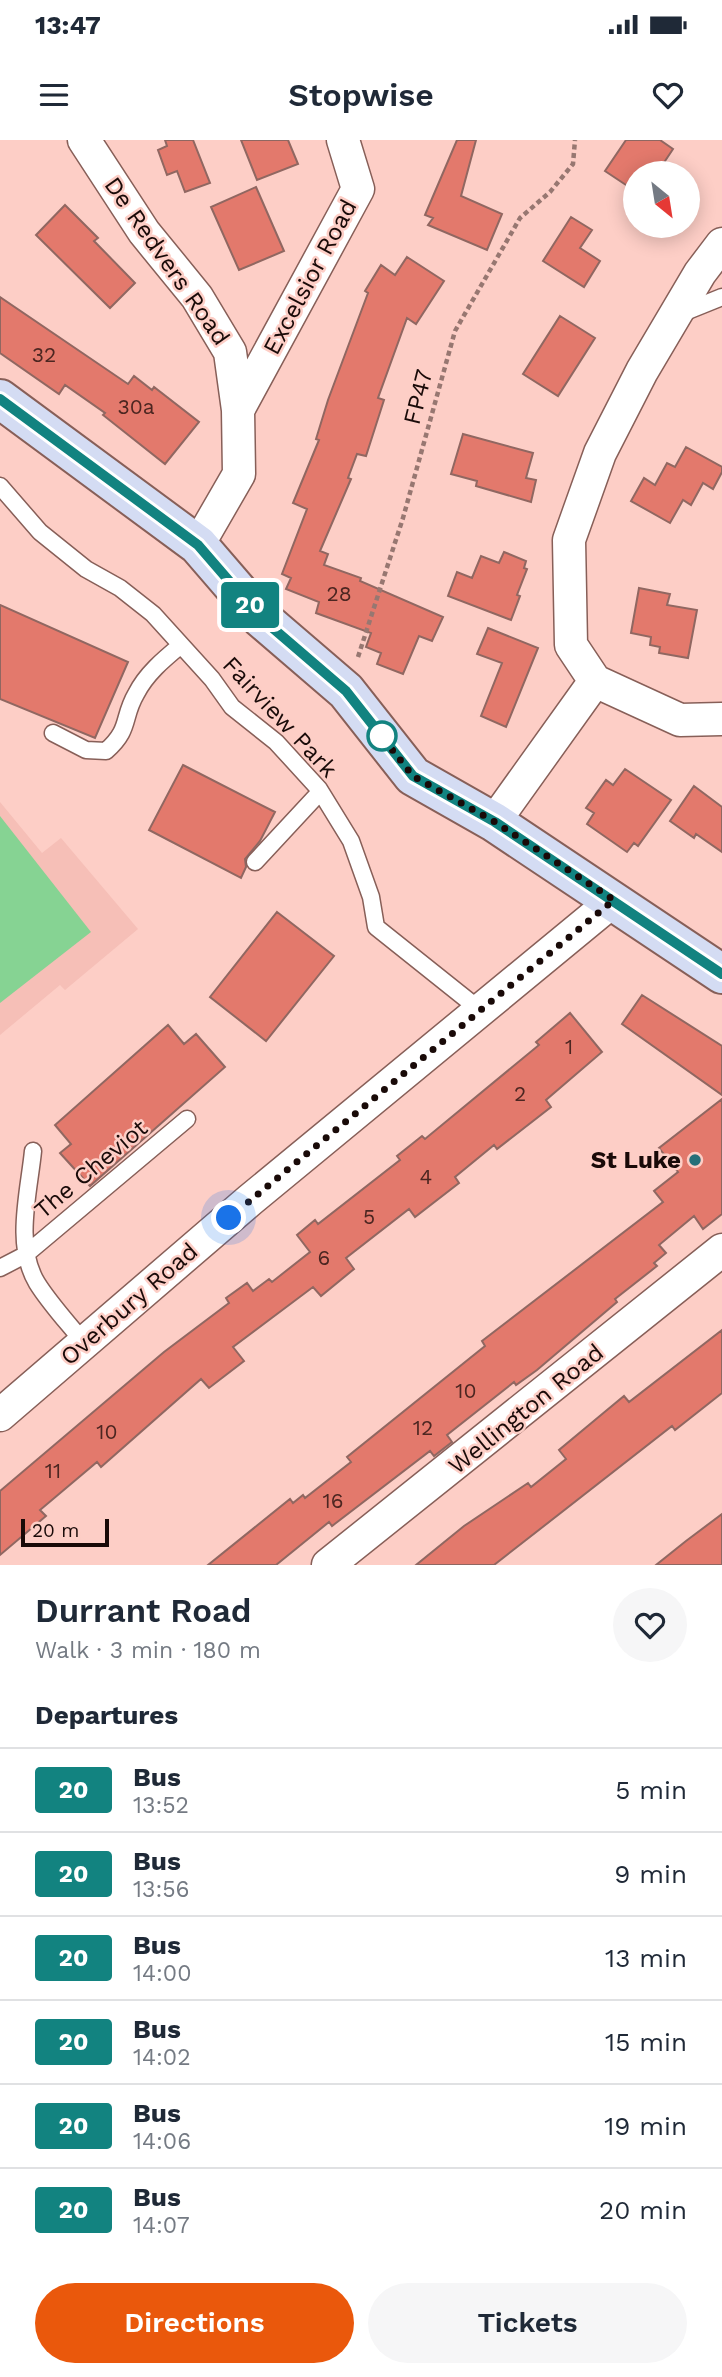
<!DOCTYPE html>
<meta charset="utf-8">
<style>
:root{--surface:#fff;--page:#f6f6f7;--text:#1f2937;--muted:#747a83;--line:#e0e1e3;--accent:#ea580c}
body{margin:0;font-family:"Work Sans",sans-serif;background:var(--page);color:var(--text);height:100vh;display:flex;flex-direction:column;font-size:26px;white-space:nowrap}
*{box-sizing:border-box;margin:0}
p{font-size:23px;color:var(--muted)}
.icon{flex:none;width:38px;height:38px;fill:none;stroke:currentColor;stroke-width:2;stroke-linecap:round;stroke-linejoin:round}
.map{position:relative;height:1425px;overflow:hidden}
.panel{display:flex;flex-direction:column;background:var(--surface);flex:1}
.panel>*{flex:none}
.badge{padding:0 14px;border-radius:5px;font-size:24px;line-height:46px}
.needle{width:46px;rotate:150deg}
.controls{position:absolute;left:623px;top:21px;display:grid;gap:14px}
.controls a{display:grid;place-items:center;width:77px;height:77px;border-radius:50%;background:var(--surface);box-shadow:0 4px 18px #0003;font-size:35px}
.scale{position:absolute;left:21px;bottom:18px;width:88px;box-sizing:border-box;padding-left:7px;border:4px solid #190a08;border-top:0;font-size:19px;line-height:24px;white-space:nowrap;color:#190a08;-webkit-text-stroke:5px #fdcec6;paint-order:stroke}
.you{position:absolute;width:35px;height:35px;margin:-18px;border:5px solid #fff;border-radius:50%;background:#1a73e8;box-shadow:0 0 0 10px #1a73e833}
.map>.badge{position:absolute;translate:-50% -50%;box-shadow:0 0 0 4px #fff}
h2{padding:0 35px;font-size:26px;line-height:63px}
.round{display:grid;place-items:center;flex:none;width:74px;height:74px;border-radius:37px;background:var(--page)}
.overview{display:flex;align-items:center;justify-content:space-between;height:119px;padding:0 35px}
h1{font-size:33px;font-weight:600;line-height:52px}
.primary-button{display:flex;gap:14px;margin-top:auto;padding:14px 35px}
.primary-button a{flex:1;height:80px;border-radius:42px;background:var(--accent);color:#fff;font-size:28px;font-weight:600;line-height:80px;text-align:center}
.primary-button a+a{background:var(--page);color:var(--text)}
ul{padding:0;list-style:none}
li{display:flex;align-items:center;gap:21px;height:84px;padding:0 35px;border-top:2px solid var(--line)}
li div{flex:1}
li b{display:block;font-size:26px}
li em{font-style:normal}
li .badge{min-width:77px;font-weight:700;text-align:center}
.status{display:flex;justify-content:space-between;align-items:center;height:49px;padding:0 35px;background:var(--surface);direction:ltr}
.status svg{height:19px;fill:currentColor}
header{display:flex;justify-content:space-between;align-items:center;height:91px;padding:0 35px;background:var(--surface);font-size:32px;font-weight:600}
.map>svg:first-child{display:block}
.built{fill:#f6bfb7}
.grass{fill:#86d393}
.building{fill:#e3796c;stroke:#906761;stroke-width:2}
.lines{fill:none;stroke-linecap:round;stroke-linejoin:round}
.lane-casing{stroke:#875f58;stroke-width:19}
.street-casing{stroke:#875f58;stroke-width:35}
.secondary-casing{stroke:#875f58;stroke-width:42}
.path{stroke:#977771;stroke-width:4.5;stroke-dasharray:5 3.5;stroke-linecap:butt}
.lane{stroke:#fff;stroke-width:16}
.street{stroke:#fff;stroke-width:32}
.secondary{stroke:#d4dcf3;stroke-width:38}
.line-casing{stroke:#fff;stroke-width:16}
.line{stroke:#128380;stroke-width:10}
.walk{stroke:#190a08;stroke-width:7;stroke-dasharray:0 12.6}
.stop-dot{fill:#fff;stroke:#128380;stroke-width:3.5}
.poi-dot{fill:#266f79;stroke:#fdcec6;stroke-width:2.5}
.labels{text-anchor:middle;stroke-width:5;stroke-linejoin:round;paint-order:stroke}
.number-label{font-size:21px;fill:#4c2621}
.street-label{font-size:24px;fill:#190a08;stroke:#fdcec6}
.poi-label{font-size:24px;font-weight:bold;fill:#190a08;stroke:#fdcec6;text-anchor:end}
</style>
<div class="status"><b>13:47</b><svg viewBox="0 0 49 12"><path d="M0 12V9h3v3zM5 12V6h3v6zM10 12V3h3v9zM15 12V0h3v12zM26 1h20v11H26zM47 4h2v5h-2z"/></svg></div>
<header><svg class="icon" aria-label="menu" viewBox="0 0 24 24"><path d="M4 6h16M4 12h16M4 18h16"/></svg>Stopwise<svg class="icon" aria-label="heart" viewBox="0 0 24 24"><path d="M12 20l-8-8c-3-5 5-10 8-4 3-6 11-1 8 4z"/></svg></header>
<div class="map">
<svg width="722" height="1425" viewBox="0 0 722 1425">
<rect width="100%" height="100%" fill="#fdcec6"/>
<path class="built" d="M 0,662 L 42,713 L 61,698 L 138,789 L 65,850 L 60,845 L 0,895 Z"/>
<path class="grass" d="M 0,676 L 91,792 L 0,863 Z"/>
<path class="building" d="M 165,0 L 193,0 L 210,43 L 185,52 L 177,31 L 167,35 L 158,10 L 167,6 Z
M 241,0 L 288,0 L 298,24 L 257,40 Z
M 457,0 L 476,0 L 461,56 L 502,74 L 487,110 L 428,85 L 433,78 L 425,75 Z
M 626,0 L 660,0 L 673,9 L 657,33 L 635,33 L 635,51 L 605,31 Z
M 256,47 L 284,111 L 239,130 L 211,67 Z
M 65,65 L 98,98 L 94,101 L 135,143 L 110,168 L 36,95 Z
M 571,77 L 592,90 L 580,108 L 600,121 L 584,147 L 543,121 Z
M 407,117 L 444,141 L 416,184 L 407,178 L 378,258 L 384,260 L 366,316 L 357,314 L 348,338 L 351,339 L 320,411 L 328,414 L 324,425 L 361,438 L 360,441 L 443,477 L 432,501 L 419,496 L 403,534 L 377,524 L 381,513 L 366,507 L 371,493 L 316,473 L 319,462 L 286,449 L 291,438 L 282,434 L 307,369 L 293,363 L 319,300 L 316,299 L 328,260 L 368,153 L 365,151 L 381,125 L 395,135 Z
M 0,157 L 128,244 L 134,236 L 152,250 L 154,247 L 199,282 L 165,324 L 103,275 L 105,273 L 65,245 L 59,254 L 0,213 Z
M 560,176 L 595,198 L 558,256 L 523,234 Z
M 463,294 L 533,313 L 526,338 L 536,340 L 531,362 L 476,346 L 477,341 L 451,334 Z
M 686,307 L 722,327 L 722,332 L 713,349 L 703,343 L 691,365 L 683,360 L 670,383 L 631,361 L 644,338 L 655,345 L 667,323 L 675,327 Z
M 504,412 L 526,421 L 524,428 L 527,429 L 517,455 L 520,456 L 511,480 L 448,456 L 457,432 L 472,438 L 481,416 L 499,423 Z
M 639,448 L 670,454 L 667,465 L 697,470 L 688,518 L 659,513 L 660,507 L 650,505 L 651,497 L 631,493 Z
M 0,465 L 128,522 L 95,598 L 0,559 Z
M 488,488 L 538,508 L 506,587 L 481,576 L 502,523 L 477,514 Z
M 183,625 L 275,672 L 260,701 L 245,719 L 246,727 L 241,738 L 149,690 Z
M 625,629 L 671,660 L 638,706 L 634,703 L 627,712 L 587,684 L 594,673 L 586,668 L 606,640 L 613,645 Z
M 694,646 L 722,667 L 722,712 L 696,694 L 694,698 L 670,681 Z
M 277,772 L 334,816 L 266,901 L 210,857 Z
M 642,855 L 722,906 L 722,955 L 622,884 Z
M 570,873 L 602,912 L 546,960 L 551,967 L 497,1009 L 494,1005 L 455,1037 L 459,1043 L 415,1077 L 409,1069 L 346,1118 L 354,1129 L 321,1156 L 313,1147 L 233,1207 L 244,1221 L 209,1248 L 201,1239 L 101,1327 L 97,1322 L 40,1370 L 46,1376 L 0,1415 L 0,1351 L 164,1212 L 229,1163 L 226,1158 L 247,1143 L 253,1151 L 269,1139 L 272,1142 L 310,1112 L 297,1095 L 315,1080 L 318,1084 L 400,1020 L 397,1016 L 422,996 L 425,999 L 539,905 L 536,902 Z
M 168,885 L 184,904 L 196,894 L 225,927 L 90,1046 L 60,1013 L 71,1004 L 55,985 Z
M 722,959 L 722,1074 L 703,1089 L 694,1076 L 659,1105 L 666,1113 L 654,1123 L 657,1126 L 615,1159 L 617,1162 L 537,1230 L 516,1245 L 514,1242 L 447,1295 L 452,1302 L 434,1316 L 430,1311 L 332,1386 L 329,1382 L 276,1425 L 208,1425 L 290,1359 L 293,1363 L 303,1355 L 305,1358 L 351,1322 L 347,1317 L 485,1206 L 482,1201 L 663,1062 L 654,1051 L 678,1032 L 659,1008 Z
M 722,1190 L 722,1253 L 675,1290 L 672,1286 L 494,1425 L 416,1425 L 464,1386 L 528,1343 L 531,1347 L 566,1319 L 559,1310 L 601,1275 L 624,1256 L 629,1262 Z
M 722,1374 L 722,1425 L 656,1425 L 686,1401 Z"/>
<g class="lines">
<defs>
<path id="lane" d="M 680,174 L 722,157
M 0,346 L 40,392 L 86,429 L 120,448 L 153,474 L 212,539 L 232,567 L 276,602 L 319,649 L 351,701 L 371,757 L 376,787 L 480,870
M 53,593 L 86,610 L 106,611 C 131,589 122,578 136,554 C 146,534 164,519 181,505
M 255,722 L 320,652
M 33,1011 C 29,1052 14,1105 37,1143 C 50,1164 69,1184 84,1203
M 0,1128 L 25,1115 L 187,979"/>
<path id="street" d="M 84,0 L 144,92 L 197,157 L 230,212 L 238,270 L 239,334 L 198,405
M 238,270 L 358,49 L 343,0
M 595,541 L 680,580 L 722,579
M 494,682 L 595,541 L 571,505 L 569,400 L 600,313 L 642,231 L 700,133 L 722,104
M 0,1275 L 250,1060 L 614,760
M 328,1425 L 722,1110"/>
<path id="secondary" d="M 0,259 L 198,405 L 261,478 L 346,551 L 413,636 L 494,682 L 722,834"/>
</defs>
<use href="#lane" class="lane-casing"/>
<use href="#street" class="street-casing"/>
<use href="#secondary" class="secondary-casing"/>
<path class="path" d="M 358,517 L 403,378 L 455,191 L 520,78 L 550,52 L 573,24 L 575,0"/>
<use href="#lane" class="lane"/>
<use href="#street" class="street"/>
<use href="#secondary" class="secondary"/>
</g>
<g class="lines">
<defs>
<path id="line" d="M 0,259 L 198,405 L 261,478 L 346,551 L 413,636 L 495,682 L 722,834"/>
</defs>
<use href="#line" class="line-casing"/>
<use href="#line" class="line"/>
<path class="walk" d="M 229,1078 L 614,760 L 495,682 L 413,636 L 379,593 L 382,596"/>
</g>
<circle class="stop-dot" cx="382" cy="596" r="14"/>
<circle class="poi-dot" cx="695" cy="1020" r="7"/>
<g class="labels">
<g class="number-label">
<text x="44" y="222">32</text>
<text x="136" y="274">30a</text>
<text x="339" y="461">28</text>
<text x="569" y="914">1</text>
<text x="520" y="961">2</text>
<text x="426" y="1044">4</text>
<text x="369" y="1084">5</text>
<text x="324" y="1125">6</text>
<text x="466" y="1258">10</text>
<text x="423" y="1295">12</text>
<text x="107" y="1299">10</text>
<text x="53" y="1338">11</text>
<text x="333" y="1368">16</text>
</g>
<g class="street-label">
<text transform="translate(167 121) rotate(55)" y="8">De Redvers Road</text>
<text transform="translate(310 137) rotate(-62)" y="8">Excelsior Road</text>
<text transform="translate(418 257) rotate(-76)" y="8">FP47</text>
<text transform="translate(280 577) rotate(47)" y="8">Fairview Park</text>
<text transform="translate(91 1029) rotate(-40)" y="8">The Cheviot</text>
<text transform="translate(129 1164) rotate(-41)" y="8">Overbury Road</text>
<text transform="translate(526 1269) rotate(-39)" y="8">Wellington Road</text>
</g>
<g class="poi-label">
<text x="681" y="1028">St Luke</text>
</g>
</g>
</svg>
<div class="controls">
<a><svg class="needle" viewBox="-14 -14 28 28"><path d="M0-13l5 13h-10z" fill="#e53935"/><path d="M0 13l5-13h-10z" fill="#747a83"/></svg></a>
</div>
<div class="scale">20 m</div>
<div class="you" style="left:229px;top:1078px"></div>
<b class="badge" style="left:250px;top:465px;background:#128380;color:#fff">20</b>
</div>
<section class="panel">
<div class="overview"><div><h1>Durrant Road</h1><p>Walk · 3 min · 180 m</p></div><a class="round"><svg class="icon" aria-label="heart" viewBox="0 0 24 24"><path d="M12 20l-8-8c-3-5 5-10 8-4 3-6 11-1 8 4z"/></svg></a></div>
<h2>Departures</h2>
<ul>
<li><span class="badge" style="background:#128380;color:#fff">20</span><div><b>Bus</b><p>13:52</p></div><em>5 min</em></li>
<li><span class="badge" style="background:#128380;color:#fff">20</span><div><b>Bus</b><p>13:56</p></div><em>9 min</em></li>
<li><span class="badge" style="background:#128380;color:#fff">20</span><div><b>Bus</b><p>14:00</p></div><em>13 min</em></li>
<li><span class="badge" style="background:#128380;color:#fff">20</span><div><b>Bus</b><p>14:02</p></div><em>15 min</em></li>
<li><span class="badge" style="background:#128380;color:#fff">20</span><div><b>Bus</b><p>14:06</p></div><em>19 min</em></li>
<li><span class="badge" style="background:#128380;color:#fff">20</span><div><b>Bus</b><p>14:07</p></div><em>20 min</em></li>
</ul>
<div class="primary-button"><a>Directions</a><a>Tickets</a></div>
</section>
